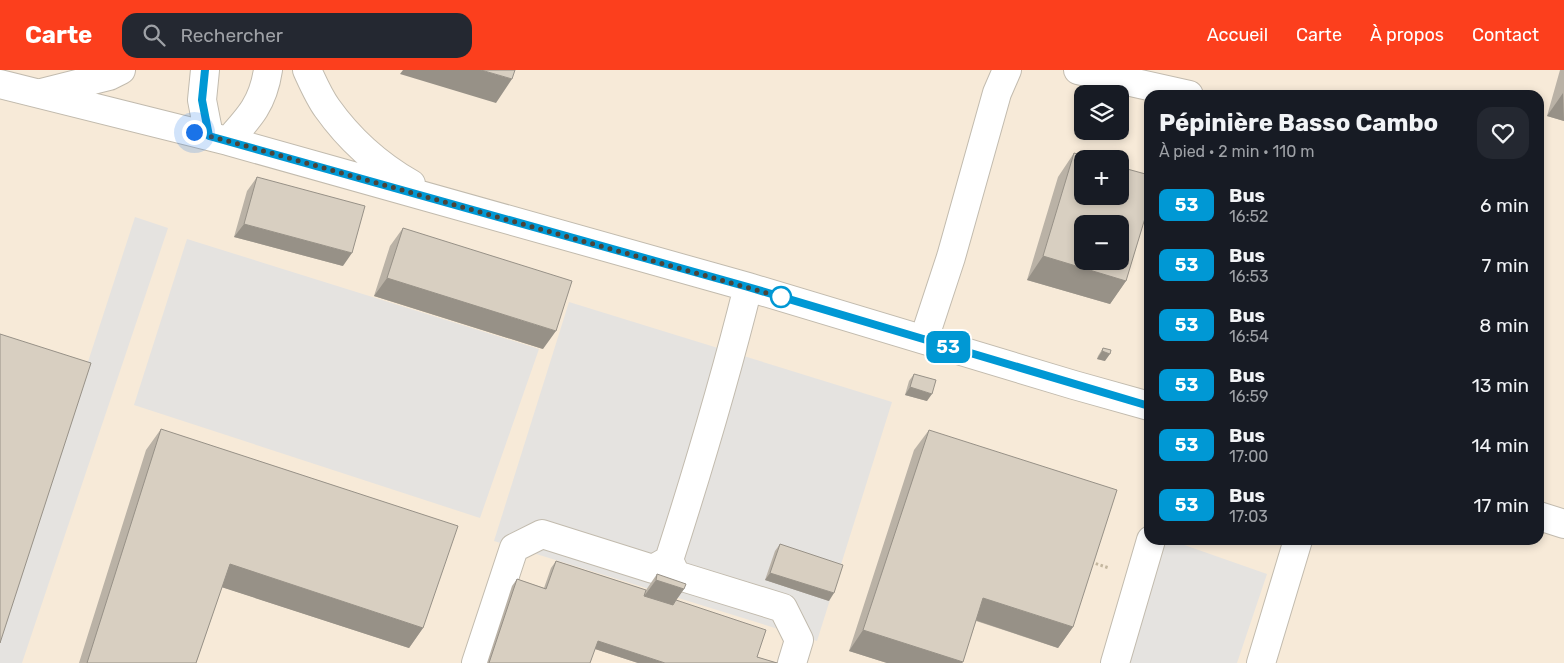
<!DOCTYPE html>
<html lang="fr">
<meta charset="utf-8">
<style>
:root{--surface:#171b24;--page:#242831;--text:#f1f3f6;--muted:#9ea1a6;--accent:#fc3f1d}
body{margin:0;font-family:Rubik,sans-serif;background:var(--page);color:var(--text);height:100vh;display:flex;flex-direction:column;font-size:19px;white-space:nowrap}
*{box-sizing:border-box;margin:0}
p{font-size:16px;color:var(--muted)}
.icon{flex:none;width:28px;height:28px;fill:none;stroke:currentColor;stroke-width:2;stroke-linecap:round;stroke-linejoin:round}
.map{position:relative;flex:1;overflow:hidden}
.side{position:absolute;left:1144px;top:20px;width:400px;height:455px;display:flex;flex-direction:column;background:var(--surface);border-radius:15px;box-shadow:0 2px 8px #0003}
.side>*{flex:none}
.badge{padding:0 10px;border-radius:8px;font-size:18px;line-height:32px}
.controls{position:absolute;left:1074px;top:15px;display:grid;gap:10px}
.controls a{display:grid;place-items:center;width:55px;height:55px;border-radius:10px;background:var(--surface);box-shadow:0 2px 8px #0003;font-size:25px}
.you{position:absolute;width:25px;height:25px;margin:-12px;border:4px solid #fff;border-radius:50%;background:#1a73e8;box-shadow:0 0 0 8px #1a73e833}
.map>.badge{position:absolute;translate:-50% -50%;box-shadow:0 0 0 2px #fff}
.round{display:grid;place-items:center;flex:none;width:52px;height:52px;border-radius:15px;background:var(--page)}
.head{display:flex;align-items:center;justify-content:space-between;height:85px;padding:0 15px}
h1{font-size:24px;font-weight:700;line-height:38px}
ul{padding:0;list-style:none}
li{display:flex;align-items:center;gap:15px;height:60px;padding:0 15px}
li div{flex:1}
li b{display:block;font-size:19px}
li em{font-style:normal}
li .badge{min-width:55px;font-weight:700;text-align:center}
header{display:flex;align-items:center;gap:30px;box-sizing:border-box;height:70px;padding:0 25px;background:var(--accent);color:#fff}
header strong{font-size:24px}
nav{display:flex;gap:28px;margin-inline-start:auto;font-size:18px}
.search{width:350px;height:45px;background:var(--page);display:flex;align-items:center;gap:12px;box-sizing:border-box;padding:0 18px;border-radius:15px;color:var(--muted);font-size:19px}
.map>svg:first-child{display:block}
.commercial{fill:#f7ead8;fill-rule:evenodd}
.parking{fill:#e5e3e0}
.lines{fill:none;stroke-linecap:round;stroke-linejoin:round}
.minor-casing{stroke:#c2bbae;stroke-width:30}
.path{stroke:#c4b79f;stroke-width:3;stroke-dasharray:2.5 2.5;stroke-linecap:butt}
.minor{stroke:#fff;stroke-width:28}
.wall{fill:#bab2a6}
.shaded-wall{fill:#979187}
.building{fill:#d8cfc1;stroke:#979187;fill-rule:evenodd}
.line-casing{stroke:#fff;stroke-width:11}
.line{stroke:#0098d4;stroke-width:8}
.walk{stroke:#4b4439;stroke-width:5;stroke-dasharray:0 9}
.stop-dot{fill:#fff;stroke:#0098d4;stroke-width:2.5}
</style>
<header>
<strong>Carte</strong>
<div class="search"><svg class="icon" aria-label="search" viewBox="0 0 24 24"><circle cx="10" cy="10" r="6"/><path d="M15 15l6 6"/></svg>Rechercher</div>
<nav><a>Accueil</a><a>Carte</a><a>À propos</a><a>Contact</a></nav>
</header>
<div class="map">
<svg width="1564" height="593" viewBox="0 0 1564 593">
<rect width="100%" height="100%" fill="#f6f3ec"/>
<path class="commercial" d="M 0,0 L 1564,0 L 1564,593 L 0,593 ZM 1082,24 L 1120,24 L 1120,61 L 1082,61 ZM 1149,25 L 1539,25 L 1539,470 L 1149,470 ZM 1082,89 L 1120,89 L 1120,126 L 1082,126 ZM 1082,154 L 1120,154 L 1120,191 L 1082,191 Z"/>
<path class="parking" d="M 135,147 L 168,158 L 22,593 L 0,593 L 0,563 Z
M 187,169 L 539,279 L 480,448 L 134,335 Z
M 569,232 L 892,332 L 817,571 L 494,471 Z
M 1166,470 L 1170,470 L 1267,504 L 1237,593 L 1128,593 Z"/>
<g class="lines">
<defs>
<path id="minor" d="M 205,0 L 202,30 L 209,66
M 307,0 C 313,13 319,27 327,38 C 349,69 378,95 411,114
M 1078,0 L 1189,25
M 0,14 L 228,71 L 748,217 L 1074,315 L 1149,336
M 41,23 L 109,6 L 121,0
M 228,71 C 250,47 263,33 268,0
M 748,217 C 725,309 698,400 669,490 L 676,505 L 783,538 L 799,570 L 792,593
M 924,269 L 951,187 L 997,23 L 1007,0
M 1539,446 L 1564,454
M 476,593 L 514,478 L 542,464 L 653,499 L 669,490
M 1115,593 L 1151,470
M 1261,593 L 1298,470"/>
</defs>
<use href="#minor" class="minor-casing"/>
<path class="path" d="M 1091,492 L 1109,498"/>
<use href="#minor" class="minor"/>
</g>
<path class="wall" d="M 1560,0 L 1564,0 L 1564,51 L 1547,46 Z
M 1074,83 L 1126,211 L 1110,234 L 1027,210 L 1058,107 Z
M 257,107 L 343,196 L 234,167 L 247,121 Z
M 403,158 L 543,279 L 374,226 L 390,176 Z
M 1103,278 L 1105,291 L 1097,289 L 1098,286 Z
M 914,304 L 927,331 L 905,325 L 909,311 Z
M 161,359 L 423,558 L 409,578 L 222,517 L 196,593 L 79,593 L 146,380 Z
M 929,360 L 1073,557 L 1058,578 L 976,551 L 962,593 L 887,593 L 849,581 L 914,380 Z
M 780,474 L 829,531 L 765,510 L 775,481 Z
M 556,491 L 646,520 L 657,504 L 684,519 L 676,530 L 757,587 L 777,593 L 638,593 L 595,579 L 590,593 L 487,593 L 512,516 L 517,509 L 544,518 L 551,498 Z"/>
<path class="shaded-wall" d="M 403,0 L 481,0 L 512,9 L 496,33 L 400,4 Z
M 1563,23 L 1564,51 L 1547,46 Z
M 244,154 L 352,183 L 343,196 L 234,167 Z
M 1043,186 L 1126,211 L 1110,234 L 1027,210 Z
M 387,208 L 556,261 L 543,279 L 374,226 Z
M 1102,281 L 1110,284 L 1105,291 L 1097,289 Z
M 910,317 L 932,324 L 927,331 L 905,325 Z
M 230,494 L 423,558 L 409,578 L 215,515 Z
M 770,503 L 834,523 L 829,531 L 765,510 Z
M 656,510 L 684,519 L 668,542 L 639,533 Z
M 983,528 L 1073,557 L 1058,578 L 969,548 Z
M 863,560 L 963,592 L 962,593 L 887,593 L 849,581 Z
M 598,571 L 665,593 L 638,593 L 592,578 Z"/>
<path class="building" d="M 481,0 L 515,0 L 512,9 Z
M 1074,83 L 1093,89 L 1082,89 L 1082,126 L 1120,126 L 1120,97 L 1149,105 L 1149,135 L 1126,211 L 1043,186 ZM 1082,154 L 1120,154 L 1120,191 L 1082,191 Z
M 257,107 L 365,136 L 352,183 L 244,154 Z
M 403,158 L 572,211 L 556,261 L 387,208 Z
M 0,264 L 91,293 L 0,573 Z
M 1103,278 L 1111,280 L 1110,284 L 1102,281 Z
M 914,304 L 936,310 L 932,324 L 910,317 Z
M 161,359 L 458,456 L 423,558 L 230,494 L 196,593 L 87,593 Z
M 929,360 L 1117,420 L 1073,557 L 983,528 L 963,592 L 863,560 Z
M 780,474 L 843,495 L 834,523 L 770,503 Z
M 556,491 L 646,520 L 644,526 L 673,535 L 676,530 L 766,560 L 757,587 L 777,593 L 665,593 L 598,571 L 590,593 L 489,593 L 517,509 L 546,519 Z
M 657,504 L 686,514 L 684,519 L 656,510 Z"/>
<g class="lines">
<defs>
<path id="line" d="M 205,0 L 202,30 L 209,66 L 748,217 L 1149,336"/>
</defs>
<use href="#line" class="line-casing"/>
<use href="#line" class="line"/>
<path class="walk" d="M 194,62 L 246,76 L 781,227"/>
</g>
<circle class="stop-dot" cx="781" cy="227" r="10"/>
</svg>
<div class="controls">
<a><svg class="icon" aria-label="layers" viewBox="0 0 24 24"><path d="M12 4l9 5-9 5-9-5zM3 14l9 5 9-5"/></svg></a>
<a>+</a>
<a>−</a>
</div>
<div class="you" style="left:194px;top:62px"></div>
<b class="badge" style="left:948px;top:277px;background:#0098d4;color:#fff">53</b>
<section class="side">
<div class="head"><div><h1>Pépinière Basso Cambo</h1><p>À pied · 2 min · 110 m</p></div><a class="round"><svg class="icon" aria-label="heart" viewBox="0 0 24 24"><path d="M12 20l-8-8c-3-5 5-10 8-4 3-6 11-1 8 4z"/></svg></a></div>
<ul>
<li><span class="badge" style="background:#0098d4;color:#fff">53</span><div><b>Bus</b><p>16:52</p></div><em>6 min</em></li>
<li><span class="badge" style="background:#0098d4;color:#fff">53</span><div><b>Bus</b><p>16:53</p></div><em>7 min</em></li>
<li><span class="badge" style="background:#0098d4;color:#fff">53</span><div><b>Bus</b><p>16:54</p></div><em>8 min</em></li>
<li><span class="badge" style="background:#0098d4;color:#fff">53</span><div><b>Bus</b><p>16:59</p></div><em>13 min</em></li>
<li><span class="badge" style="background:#0098d4;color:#fff">53</span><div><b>Bus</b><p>17:00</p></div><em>14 min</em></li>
<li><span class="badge" style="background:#0098d4;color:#fff">53</span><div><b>Bus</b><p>17:03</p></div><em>17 min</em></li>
</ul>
</section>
</div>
